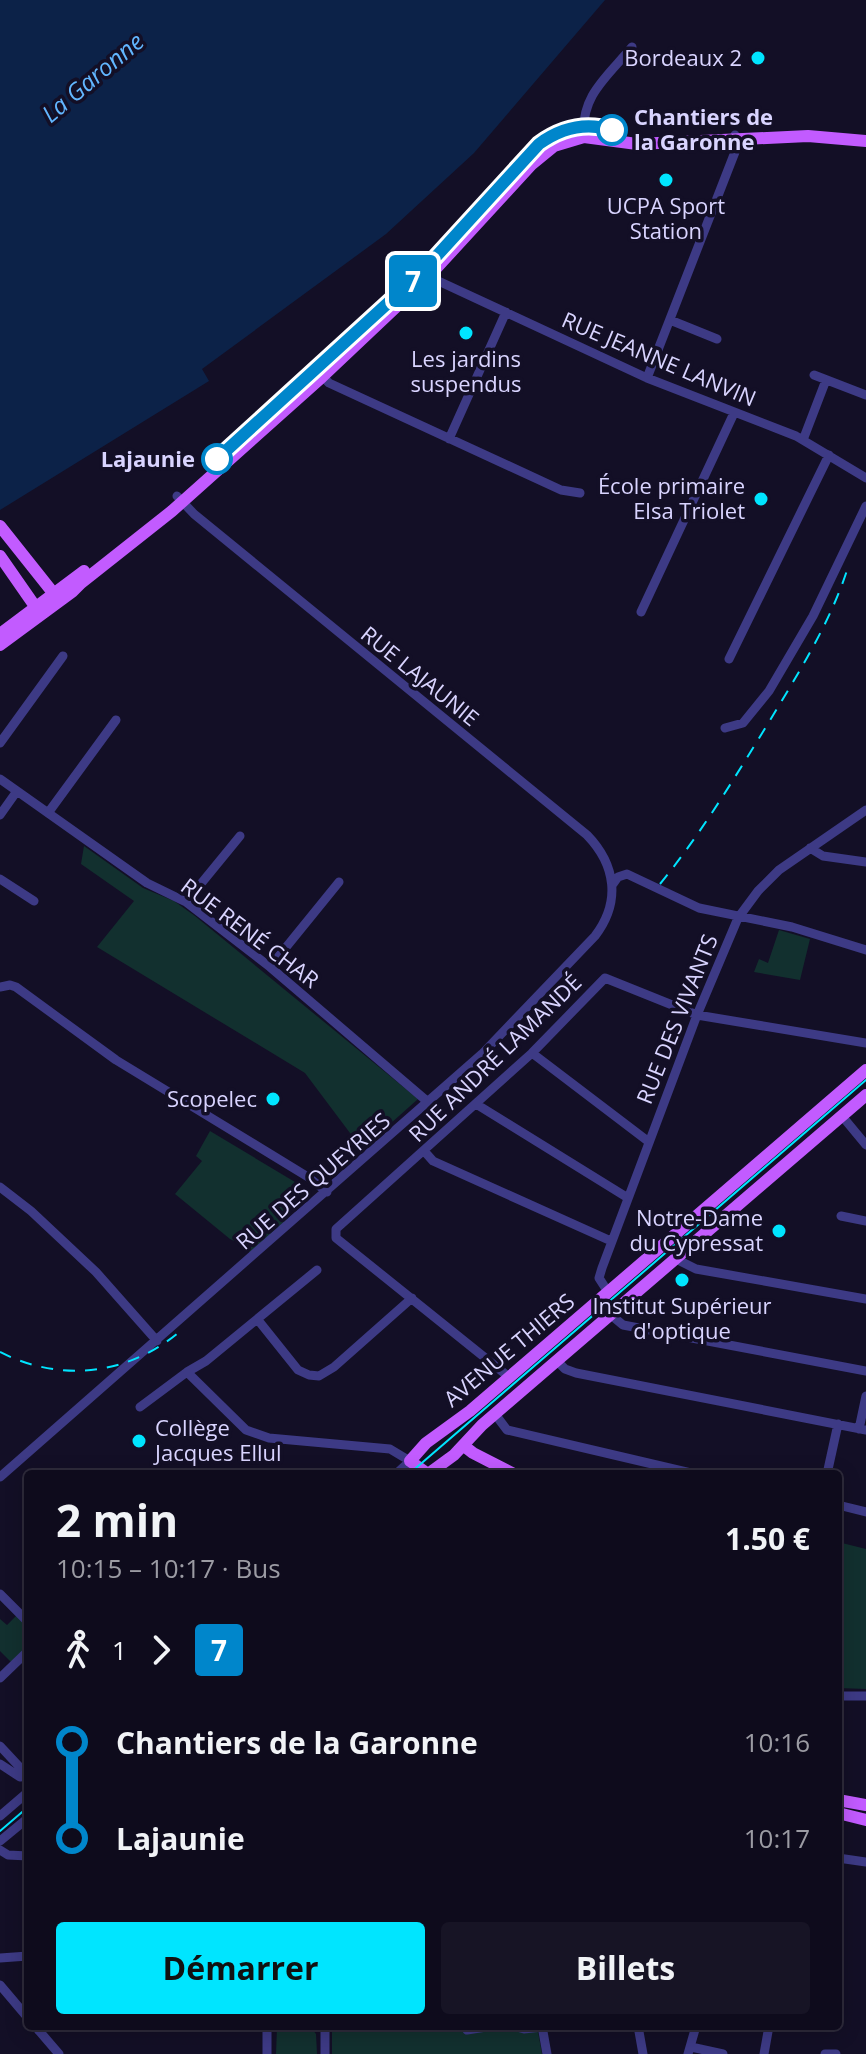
<!DOCTYPE html>
<html lang="fr">
<meta charset="utf-8">
<style>
:root{--surface:#0e0b1c;--page:#171425;--text:#f1f3f6;--muted:#9b9ba3;--line:#2e2b3b;--accent:#00e5ff}
body{margin:0;font-family:"Open Sans",sans-serif;background:var(--page);color:var(--text);height:100vh;display:flex;flex-direction:column;font-size:30px;white-space:nowrap}
*{box-sizing:border-box;margin:0}
p{font-size:26px;color:var(--muted)}
.icon{flex:none;width:44px;height:44px;fill:none;stroke:currentColor;stroke-width:2;stroke-linecap:round;stroke-linejoin:round}
.map{position:relative;flex:1;overflow:hidden}
.side{position:absolute;left:24px;top:1470px;width:818px;height:560px;display:flex;flex-direction:column;background:var(--surface);border-radius:8px;box-shadow:0 4px 20px #0003,0 0 0 2px var(--line)}
.side>*{flex:none}
.badge{padding:0 16px;border-radius:6px;font-size:28px;line-height:52px}
.map>.badge{position:absolute;translate:-50% -50%;box-shadow:0 0 0 4px #fff}
.legs{display:flex;align-items:center;gap:12px;height:88px;padding:0 32px;font-size:26px}
.legs p{margin-inline-start:auto}
.head{display:flex;align-items:center;justify-content:space-between;height:136px;padding:0 32px}
h1{font-size:44px;font-weight:700;line-height:60px}
.cta{display:flex;gap:16px;margin-top:auto;padding:16px 32px}
.cta a{flex:1;height:92px;border-radius:8px;background:var(--accent);color:#111;font-size:32px;font-weight:700;line-height:92px;text-align:center}
.cta a+a{background:var(--page);color:var(--text)}
ul{padding:0 32px;list-style:none}
li{display:flex;align-items:center;gap:28px;height:96px;font-size:30px}
li i{display:grid;place-items:center;width:12px;height:100%;margin:0 10px;background:currentColor}
li i::after{content:'';width:20px;height:20px;margin:-10px;border:6px solid;border-radius:50%;background:var(--surface)}
li p{margin-inline-start:auto}
li:first-child i{background:linear-gradient(#0000 50%,currentColor 0)}
li:last-child i{background:linear-gradient(currentColor 50%,#0000 0)}
.map>svg:first-child{display:block}
.green{fill:#12302f}
.water{fill:#0c2248}
.lines{fill:none;stroke-linecap:round;stroke-linejoin:round}
.minor{stroke:#3d3a85;stroke-width:9}
.major{stroke:#c25bff;stroke-width:12}
.tram{stroke:#00e5ff;stroke-width:2}
.rail{stroke:#00e5ff;stroke-width:2;stroke-dasharray:12 10;stroke-linecap:butt}
.line-1-casing{stroke:#fff;stroke-width:18}
.line-1{stroke:#0086cb;stroke-width:12}
.poi-dot{fill:#00e5ff;stroke:#130f26;stroke-width:3}
.stop-1-dot{fill:#fff;stroke:#0086cb;stroke-width:4}
.labels{text-anchor:middle;stroke-width:7;stroke-linejoin:round;paint-order:stroke}
.poi-label{font-size:22px;fill:#d9d4ff;stroke:#130f26;text-anchor:end}
.stop-label{font-size:22px;font-weight:bold;fill:#d9d4ff;stroke:#130f26;text-anchor:start}
.street-label{font-size:22px;fill:#d9d4ff;stroke:#130f26}
.water-label{font-size:24px;font-style:italic;fill:#62b6ff;stroke:#130f26}
</style>
<div class="map">
<svg width="866" height="2054" viewBox="0 0 866 2054">
<rect width="100%" height="100%" fill="#130f26"/>
<path class="green" d="M 84,846 L 143,888 L 174,901 L 195,916 L 418,1099 L 362,1149 L 305,1073 L 97,947 L 134,901 L 81,864 Z
M 779,930 L 810,939 L 800,980 L 754,972 L 759,959 L 768,963 Z
M 210,1131 L 300,1185 L 301,1196 L 282,1213 L 288,1220 L 250,1253 L 237,1238 L 234,1241 L 230,1239 L 175,1194 L 202,1161 L 196,1156 Z
M 838,1542 L 866,1549 L 866,1689 L 838,1688 Z
M 17,1615 L 28,1625 L 28,1647 L 12,1663 L 0,1651 L 0,1619 L 7,1625 Z
M 332,2026 L 537,2026 L 542,2054 L 332,2054 Z
M 277,2028 L 312,2029 L 316,2034 L 317,2054 L 276,2054 Z"/>
<path class="water" d="M 0,0 L 605,0 L 474,153 L 386,234 L 202,369 L 209,381 L 0,510 Z"/>
<g class="lines">
<path class="minor" d="M 584,137 C 580,96 607,77 632,47
M 427,272 L 434,279 L 647,378 L 796,436 L 866,478
M 670,320 L 717,339
M 319,373 L 329,383 L 561,490 L 580,493
M 814,375 L 866,395
M 647,378 L 735,152 L 735,135
M 449,439 L 506,312
M 803,440 L 826,380
M 641,612 L 734,413
M 729,659 L 829,455
M 725,728 L 743,723 L 769,691 L 813,616 L 866,506
M 0,743 L 63,656
M 0,779 L 147,883 L 186,902 L 270,967 L 428,1102
M 48,813 L 116,720
M 0,815 L 17,791
M 810,848 L 823,856 L 866,862
M 0,879 L 34,901
M 613,884 L 618,877 L 627,874 L 699,908 L 792,927 L 866,950
M 186,902 L 240,836
M 270,967 L 339,882
M 0,987 L 10,985 L 16,987 L 116,1060 L 308,1177 L 327,1192
M 532,1053 L 649,1142
M 476,1104 L 628,1198
M 842,1116 L 866,1145
M 425,1152 L 433,1161 L 611,1241
M 0,1187 L 31,1211 L 96,1272 L 157,1341
M 841,1216 L 866,1221
M 676,1259 L 696,1269 L 866,1299
M 317,1270 L 206,1361 L 187,1372 L 246,1430 L 269,1438 L 390,1449 L 410,1461 L 396,1474
M 608,1292 L 599,1278 L 602,1268 L 697,1015 L 738,918 L 758,891 L 779,870 L 866,810
M 611,1315 L 623,1325 L 866,1371
M 258,1320 L 298,1370 L 309,1375 L 319,1376 L 334,1367 L 412,1298
M 557,1361 L 565,1369 L 576,1373 L 866,1430
M 509,1377 L 336,1238 L 336,1229 L 532,1053 L 605,978 L 697,1015 L 866,1043
M 140,1407 L 187,1372
M 495,1414 L 507,1430 L 695,1474
M 859,1429 L 866,1396
M 827,1474 L 838,1424
M 0,1477 L 482,1054 L 595,936 C 621,902 616,865 587,835 L 194,514 L 177,496
M 838,1505 L 866,1512
M 0,1594 L 28,1622
M 0,1678 L 28,1651
M 838,1696 L 866,1696
M 0,1746 L 28,1776
M 0,1764 L 20,1777 L 28,1776
M 0,1816 L 28,1792
M 0,1841 L 28,1818
M 0,1850 L 8,1855 L 28,1856
M 838,1858 L 866,1862
M 0,1958 L 28,1956
M 0,1985 L 28,2018
M 35,2026 L 59,2054
M 325,2026 L 325,2054
M 513,2026 L 524,2029 L 542,2027
M 542,2026 L 547,2054
M 638,2026 L 643,2054
M 467,2030 L 493,2026
M 39,2031 L 44,2027 L 75,2026
M 691,2047 L 723,2054
M 267,2054 L 267,2026
M 688,2054 L 696,2026
M 764,2054 L 769,2026
M 825,2054 L 836,2054"/>
<path class="major" d="M 0,526 L 58,599
M 0,556 L 39,612
M 0,634 L 84,571
M 0,645 L 72,592 L 81,583 L 172,511 L 322,377 L 430,275 L 532,164 L 554,146 L 584,137 L 637,144 L 808,136 L 866,141
M 866,1070 L 470,1411 L 426,1443 L 410,1461 L 428,1474 L 454,1455 L 482,1425 L 866,1095
M 464,1446 L 473,1453 L 514,1474
M 838,1800 L 866,1805
M 838,1813 L 866,1820"/>
<path class="tram" d="M 409,1474 L 866,1080
M 0,1831 L 28,1807"/>
<path class="rail" d="M 660,884 C 701,834 735,777 769,722 C 799,672 832,620 849,564
M 0,1352 C 59,1382 126,1376 178,1333"/>
</g>
<g class="lines">
<defs>
<path id="line-1" d="M 217,459 L 422,272 L 539,144 C 561,128 586,122 612,130"/>
</defs>
<use href="#line-1" class="line-1-casing"/>
<use href="#line-1" class="line-1"/>
</g>
<g class="poi-dot">
<circle cx="758" cy="58" r="8"/>
<circle cx="666" cy="180" r="8"/>
<circle cx="466" cy="333" r="8"/>
<circle cx="761" cy="499" r="8"/>
<circle cx="273" cy="1099" r="8"/>
<circle cx="779" cy="1231" r="8"/>
<circle cx="682" cy="1280" r="8"/>
<circle cx="139" cy="1441" r="8"/>
</g>
<g class="stop-1-dot">
<circle cx="612" cy="130" r="14"/>
<circle cx="217" cy="459" r="14"/>
</g>
<g class="labels">
<g class="poi-label">
<text x="742" y="66">Bordeaux 2</text>
<text x="666" y="214" text-anchor="middle">UCPA Sport<tspan x="666" dy="25">Station</tspan></text>
<text x="466" y="367" text-anchor="middle">Les jardins<tspan x="466" dy="25">suspendus</tspan></text>
<text x="745" y="494">École primaire<tspan x="745" dy="25">Elsa Triolet</tspan></text>
<text x="257" y="1107">Scopelec</text>
<text x="763" y="1226">Notre-Dame<tspan x="763" dy="25">du Cypressat</tspan></text>
<text x="682" y="1314" text-anchor="middle">Institut Supérieur<tspan x="682" dy="25">d'optique</tspan></text>
<text x="155" y="1436" text-anchor="start">Collège<tspan x="155" dy="25">Jacques Ellul</tspan></text>
</g>
<g class="stop-label">
<text x="634" y="125">Chantiers de<tspan x="634" dy="25">la Garonne</tspan></text>
<text x="195" y="467" text-anchor="end">Lajaunie</text>
</g>
<g class="street-label">
<text transform="translate(659 359) rotate(23)" y="8">RUE JEANNE LANVIN</text>
<text transform="translate(420 676) rotate(39)" y="8">RUE LAJAUNIE</text>
<text transform="translate(250 933) rotate(37)" y="8">RUE RENÉ CHAR</text>
<text transform="translate(677 1019) rotate(-68)" y="8">RUE DES VIVANTS</text>
<text transform="translate(495 1058) rotate(-44)" y="8">RUE ANDRÉ LAMANDÉ</text>
<text transform="translate(313 1181) rotate(-41)" y="8">RUE DES QUEYRIES</text>
<text transform="translate(509 1350) rotate(-40)" y="8">AVENUE THIERS</text>
</g>
<g class="water-label">
<text transform="translate(93 78) rotate(-40)" y="8">La Garonne</text>
</g>
</g>
</svg>
<b class="badge" style="left:413px;top:281px;background:#0086cb;color:#fff">7</b>
<section class="side">
<div class="head"><div><h1>2 min</h1><p>10:15 – 10:17 · Bus</p></div><b>1.50 €</b></div>
<div class="legs"><svg class="icon" aria-label="walk" viewBox="0 0 24 24"><circle cx="13" cy="4" r="2"/><path d="M13 8l-2 6 4 7M11 14l-3 7M7 12l3-4h3l4 4"/></svg>1<svg class="icon" aria-label="forward" viewBox="0 0 24 24"><path d="M9 5l7 7-7 7"/></svg><b class="badge" style="background:#0086cb;color:#fff">7</b></div>
<ul>
<li><i style="color:#0086cb"></i><b>Chantiers de la Garonne</b><p>10:16</p></li>
<li><i style="color:#0086cb"></i><b>Lajaunie</b><p>10:17</p></li>
</ul>
<div class="cta"><a>Démarrer</a><a>Billets</a></div>
</section>
</div>
